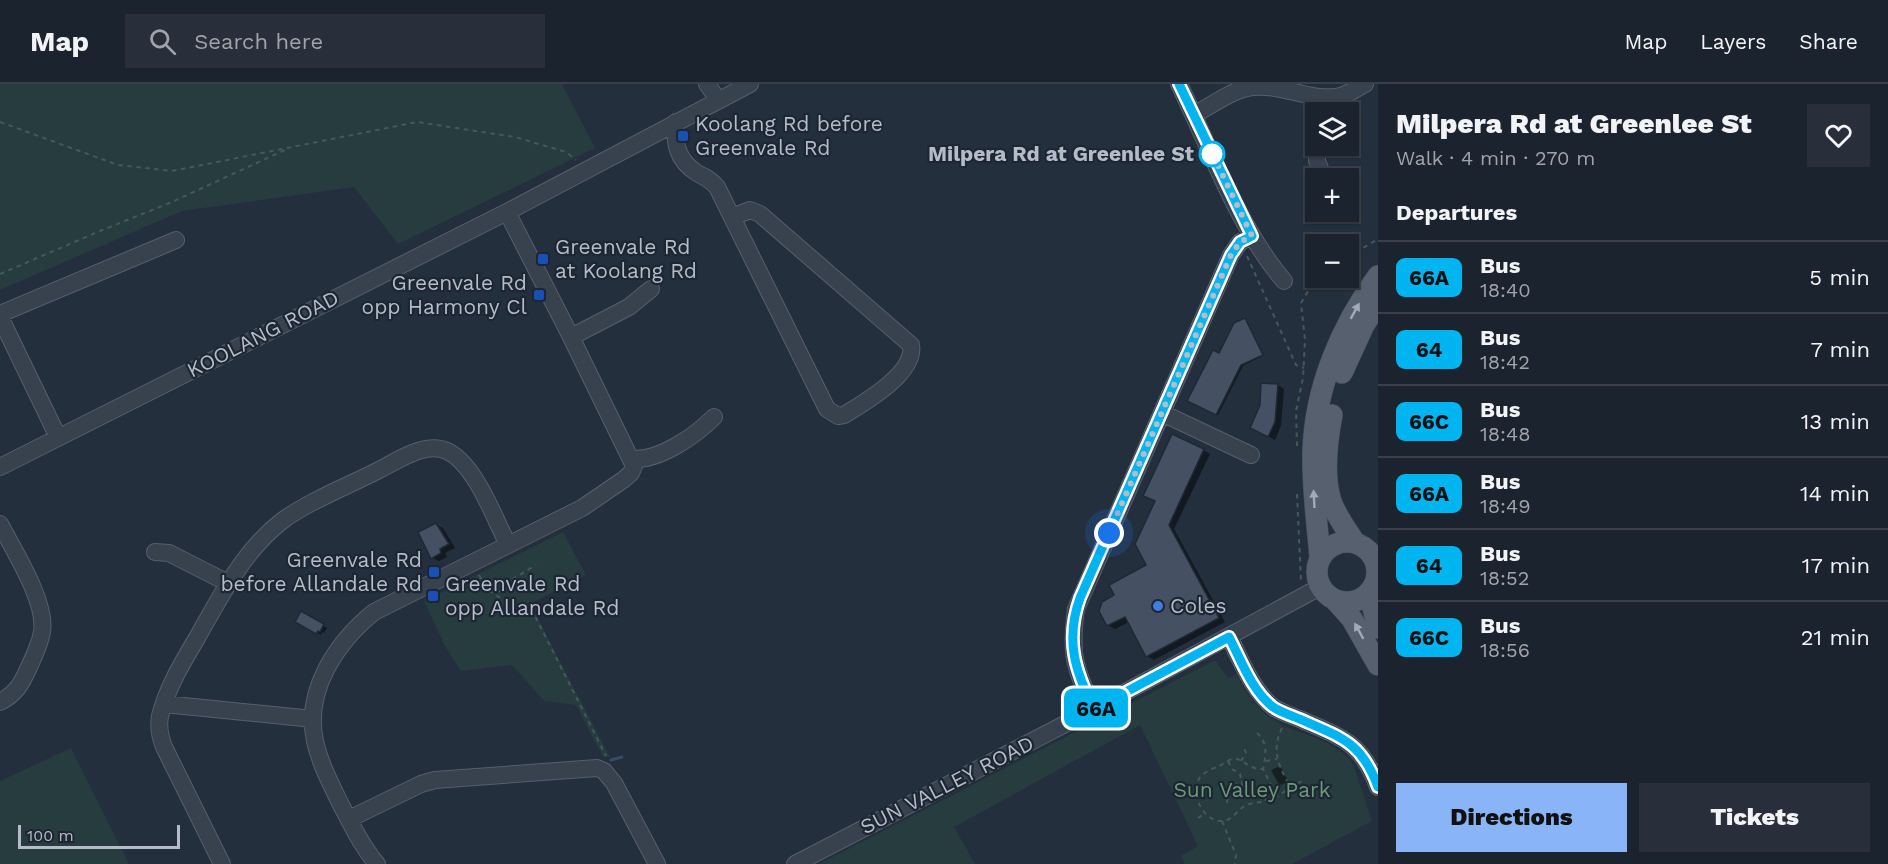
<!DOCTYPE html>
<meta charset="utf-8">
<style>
:root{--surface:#1b232e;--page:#282f3a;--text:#f1f3f6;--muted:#a0a4aa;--line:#39404a;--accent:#8ab4f8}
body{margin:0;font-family:"Work Sans",sans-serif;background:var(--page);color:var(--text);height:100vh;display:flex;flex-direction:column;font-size:22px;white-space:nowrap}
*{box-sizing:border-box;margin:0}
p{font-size:20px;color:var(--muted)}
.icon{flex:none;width:33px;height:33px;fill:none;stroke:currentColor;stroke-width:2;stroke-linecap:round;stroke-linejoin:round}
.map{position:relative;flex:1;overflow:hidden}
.details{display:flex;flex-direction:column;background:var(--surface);width:510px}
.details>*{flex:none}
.badge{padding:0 12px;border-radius:9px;font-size:21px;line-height:39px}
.controls{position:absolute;left:1305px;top:18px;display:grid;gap:12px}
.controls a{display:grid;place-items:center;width:54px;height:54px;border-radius:0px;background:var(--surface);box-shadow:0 2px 4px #0004,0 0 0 2px var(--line);font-size:30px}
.scale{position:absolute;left:18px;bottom:15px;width:162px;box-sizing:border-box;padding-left:6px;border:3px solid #b4bcc9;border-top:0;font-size:16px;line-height:21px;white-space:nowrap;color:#b4bcc9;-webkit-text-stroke:4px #1d2633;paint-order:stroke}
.you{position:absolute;width:30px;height:30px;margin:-15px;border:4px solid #fff;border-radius:50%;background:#1a73e8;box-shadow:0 0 0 9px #1a73e833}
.map>.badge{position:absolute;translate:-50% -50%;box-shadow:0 0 0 3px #fff}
h2{padding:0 18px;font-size:22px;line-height:54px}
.round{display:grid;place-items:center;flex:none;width:63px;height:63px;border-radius:0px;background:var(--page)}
.head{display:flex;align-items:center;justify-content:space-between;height:102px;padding:0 18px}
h1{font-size:28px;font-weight:800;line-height:45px}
.button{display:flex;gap:12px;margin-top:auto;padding:12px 18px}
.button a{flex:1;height:69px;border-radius:0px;background:var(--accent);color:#111;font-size:24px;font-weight:800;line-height:69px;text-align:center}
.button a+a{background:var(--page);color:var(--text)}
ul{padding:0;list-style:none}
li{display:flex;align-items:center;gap:18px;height:72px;padding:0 18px;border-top:2px solid var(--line)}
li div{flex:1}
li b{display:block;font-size:22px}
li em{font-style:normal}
li .badge{min-width:66px;font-weight:700;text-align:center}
header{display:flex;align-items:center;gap:36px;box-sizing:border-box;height:84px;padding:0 30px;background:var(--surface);border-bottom:2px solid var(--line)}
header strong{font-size:28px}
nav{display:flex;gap:33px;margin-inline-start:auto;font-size:21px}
.search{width:420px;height:54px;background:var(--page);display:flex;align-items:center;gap:15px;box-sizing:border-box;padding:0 21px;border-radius:0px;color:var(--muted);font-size:22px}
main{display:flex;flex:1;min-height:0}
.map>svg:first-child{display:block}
.green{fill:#263c3f}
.shadow{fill:#0007}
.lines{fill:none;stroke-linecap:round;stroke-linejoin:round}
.stream{stroke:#394c67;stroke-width:3}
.building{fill:#455162;stroke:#1f2835;stroke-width:1.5}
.minor-casing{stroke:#565f6c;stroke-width:18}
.major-casing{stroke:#414a57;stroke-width:22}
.path{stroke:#44595c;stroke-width:2;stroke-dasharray:4.5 4.5;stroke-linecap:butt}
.minor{stroke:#38414e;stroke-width:16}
.major{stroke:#56606e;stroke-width:21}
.oneway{fill:#a1aab7}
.line-casing{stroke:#fff;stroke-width:14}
.line{stroke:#00b5ef;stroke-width:9}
.walk{stroke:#b4bcc9;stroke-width:6;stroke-dasharray:0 10.8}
.transit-dot{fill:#1a4fb4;stroke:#1d2633;stroke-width:2}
.stop-dot{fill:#fff;stroke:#00b5ef;stroke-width:3}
.shop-dot{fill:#3f7fe0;stroke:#1d2633;stroke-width:2}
.labels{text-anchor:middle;stroke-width:4.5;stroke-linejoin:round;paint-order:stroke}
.poi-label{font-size:21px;fill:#b4bcc9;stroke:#1d2633;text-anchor:start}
.stop-label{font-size:21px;font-weight:bold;fill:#b4bcc9;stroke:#1d2633;text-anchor:end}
.street-label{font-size:21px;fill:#b4bcc9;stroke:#1d2633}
.park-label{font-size:21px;fill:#6b9a76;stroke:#1d2633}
</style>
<header>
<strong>Map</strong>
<div class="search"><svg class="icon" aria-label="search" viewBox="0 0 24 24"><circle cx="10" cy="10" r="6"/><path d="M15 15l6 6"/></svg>Search here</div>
<nav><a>Map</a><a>Layers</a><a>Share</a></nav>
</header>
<main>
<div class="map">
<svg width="1378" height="780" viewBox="0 0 1378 780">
<rect width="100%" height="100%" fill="#242f3e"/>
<path class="green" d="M 0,0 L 562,0 L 595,64 L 398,160 L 354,103 L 182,127 L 0,206 Z
M 563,448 L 586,491 L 530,520 L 610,673 L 603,673 L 576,621 L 544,617 L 512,581 L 461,587 L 445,562 L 424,517 Z
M 1215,576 L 1228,594 L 1236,590 C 1243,604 1252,618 1264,629 C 1290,652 1332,650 1353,680 L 1372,737 L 1292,780 L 1185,780 L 1181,772 L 1198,762 L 1140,641 L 954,743 L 975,780 L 819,780 Z
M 71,664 L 129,780 L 0,780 L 0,697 Z"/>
<path class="shadow" d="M 1245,236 L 1264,271 L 1243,282 L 1218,331 L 1189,317 Z
M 1278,301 L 1284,305 L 1281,342 L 1275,356 L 1258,347 L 1261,322 Z
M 1203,366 L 1210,370 L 1174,445 L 1225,538 L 1154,576 L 1147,572 L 1129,538 L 1115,545 L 1108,541 L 1116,512 L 1148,481 Z
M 436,441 L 443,444 L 455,464 L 445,469 L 447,473 L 439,477 L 432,474 Z
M 302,529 L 327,544 L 324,549 L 322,548 L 321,551 L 297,537 Z
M 1278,683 L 1282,685 L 1288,697 L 1282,701 L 1278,699 L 1271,686 Z"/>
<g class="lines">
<path class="stream" d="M 611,676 L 622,673"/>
</g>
<path class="building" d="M 1245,234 L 1263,271 L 1241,281 L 1216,331 L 1187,317 L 1213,266 L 1219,269 L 1234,239 Z
M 1261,299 L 1278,300 L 1275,338 L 1268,353 L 1250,344 L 1260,321 Z
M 1172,350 L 1204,365 L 1169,441 L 1219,534 L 1146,573 L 1125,533 L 1107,542 L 1099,527 L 1102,518 L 1114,511 L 1109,501 L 1146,481 L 1135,460 L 1155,417 L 1143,412 Z
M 436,439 L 449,460 L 440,465 L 441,469 L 431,475 L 418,448 Z
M 301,527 L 324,540 L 320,548 L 318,547 L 316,550 L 295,538 Z"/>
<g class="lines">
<defs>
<path id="minor" d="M 707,0 L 718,16
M 1179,0 C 1210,64 1238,143 1284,197
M 1194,31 C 1212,21 1233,5 1253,3 C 1281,0 1308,16 1335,13 C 1346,12 1356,5 1365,0
M 676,38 C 674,60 677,76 697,89 C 705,93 711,96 717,103 L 827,325 L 838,332 L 844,331 C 865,318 916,289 911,261 L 760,130 L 750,126 L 732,133
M 1317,62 L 1317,77 L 1321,87
M 0,230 L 176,156
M 0,233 L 58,353
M 571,253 L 629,223 L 651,205
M 1162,329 L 1251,371
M 632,375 C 659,377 695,352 714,333
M 0,383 L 507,128 L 750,0
M 0,440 C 14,467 47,518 42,548 C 40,560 34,572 29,583 C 22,599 16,610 0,618
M 155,468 L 169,469 L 228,499
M 1229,553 C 1241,576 1252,606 1273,623 C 1282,629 1293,632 1302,636 C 1343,654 1362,659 1378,703
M 164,620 L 313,635
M 1094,625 C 1074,584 1070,570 1076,525 L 1231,171 L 1240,158 L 1252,152
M 349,735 L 421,700 L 435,696 L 597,684 L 604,687 L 614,699 L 657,780
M 222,780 L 164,663 C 160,653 158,643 160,632 C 167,604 182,579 197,554 C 220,513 244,466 282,437 C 307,418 350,401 379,386 C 397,377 425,357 447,367 C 475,380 494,433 508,461
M 377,780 C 362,763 352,741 341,721 C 331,700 320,680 315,657 C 304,606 337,558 374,528 L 582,424 L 623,396 L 631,389 L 634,382 L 571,253 L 507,128
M 795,780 L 1094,625 L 1320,503"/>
<path id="major" d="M 1342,289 L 1364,241 L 1378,219
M 1332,331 C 1327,357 1323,392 1331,417 C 1336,432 1347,446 1355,459
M1317 488a30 30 0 1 1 60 0a30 30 0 1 1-60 0Z
M 1320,473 C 1317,438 1312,402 1313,367 C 1315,304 1341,242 1378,192
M 1369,508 L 1378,544
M 1335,516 L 1352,535 L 1378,581"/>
</defs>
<use href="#minor" class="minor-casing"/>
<use href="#major" class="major-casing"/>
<path class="path" d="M 0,38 L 118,81 L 172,87 L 417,38 L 515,53 L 566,68 L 576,76
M 1247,172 L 1296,281 L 1304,284
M 1348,173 L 1378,155
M 0,190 L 100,147 L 172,118 L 287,65
M 1297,362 L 1296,327 L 1303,294 L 1305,256 L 1301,219 L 1316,194
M 1297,410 L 1301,497
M 479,491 C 493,518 512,516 535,532 L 606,672
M 490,508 L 511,506 L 515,504 L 511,496 L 536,481
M 1282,644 C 1269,670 1282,686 1293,709
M 1257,649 C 1268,659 1266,671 1263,685
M 1228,677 L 1232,685 L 1240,690 L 1243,705 L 1248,708 L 1265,709
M 1241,677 L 1246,669 L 1244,664
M 1266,677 L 1277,675
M 1276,711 L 1263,685 C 1248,686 1242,673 1233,675 C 1229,675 1225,679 1221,681 C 1215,684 1206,687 1201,692 C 1188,707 1203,739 1223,737 C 1233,736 1237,726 1245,722 C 1252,718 1260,719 1268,716 C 1279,712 1293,702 1304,696
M 1266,717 L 1265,710 L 1272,702
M 1227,719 C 1227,711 1234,699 1242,697
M 1198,734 L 1205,729
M 1222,737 L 1236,771 L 1235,780"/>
<use href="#minor" class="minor"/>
<use href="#major" class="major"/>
</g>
<defs><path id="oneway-solid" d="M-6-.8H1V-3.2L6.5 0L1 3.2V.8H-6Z" transform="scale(1.5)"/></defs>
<g class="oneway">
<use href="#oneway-solid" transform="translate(1355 227) rotate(-61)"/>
<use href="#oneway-solid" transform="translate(1314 415) rotate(-93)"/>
<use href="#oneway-solid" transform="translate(1359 547) rotate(-119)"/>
</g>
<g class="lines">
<defs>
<path id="line" d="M 1179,0 L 1252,152 L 1240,158 L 1231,171 L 1080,514 C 1065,556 1075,587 1094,625 L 1229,553 C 1241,576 1252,607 1273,623 C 1282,629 1293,632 1302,636 C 1343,654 1362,659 1378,703"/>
</defs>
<use href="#line" class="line-casing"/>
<use href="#line" class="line"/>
<path class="walk" d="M 1109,449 L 1231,171 L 1240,158 L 1252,152 L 1211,67 L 1212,70"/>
</g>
<g class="transit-dot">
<rect x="677" y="46" width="12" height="12" rx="3"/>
<rect x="537" y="169" width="12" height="12" rx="3"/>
<rect x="533" y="205" width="12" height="12" rx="3"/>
<rect x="428" y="482" width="12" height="12" rx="3"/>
<rect x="427" y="506" width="12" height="12" rx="3"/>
</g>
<circle class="stop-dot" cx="1212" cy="70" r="12"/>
<circle class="shop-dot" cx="1158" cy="522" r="6"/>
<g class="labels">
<g class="poi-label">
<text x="695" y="47">Koolang Rd before<tspan x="695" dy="24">Greenvale Rd</tspan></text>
<text x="555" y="170">Greenvale Rd<tspan x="555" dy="24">at Koolang Rd</tspan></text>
<text x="527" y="206" text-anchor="end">Greenvale Rd<tspan x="527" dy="24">opp Harmony Cl</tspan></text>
<text x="422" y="483" text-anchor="end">Greenvale Rd<tspan x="422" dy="24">before Allandale Rd</tspan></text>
<text x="445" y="507">Greenvale Rd<tspan x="445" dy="24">opp Allandale Rd</tspan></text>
<text x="1170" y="529">Coles</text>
</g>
<g class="stop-label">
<text x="1194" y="77">Milpera Rd at Greenlee St</text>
</g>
<g class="street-label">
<text transform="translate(263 250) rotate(-27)" y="7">KOOLANG ROAD</text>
<text transform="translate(947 701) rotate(-27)" y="7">SUN VALLEY ROAD</text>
</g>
<g class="park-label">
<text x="1252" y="713">Sun Valley Park</text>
</g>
</g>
</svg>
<div class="controls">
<a><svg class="icon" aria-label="layers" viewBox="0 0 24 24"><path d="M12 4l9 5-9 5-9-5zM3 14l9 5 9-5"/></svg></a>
<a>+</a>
<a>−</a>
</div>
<div class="scale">100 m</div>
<div class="you" style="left:1109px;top:449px"></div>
<b class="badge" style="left:1096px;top:624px;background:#00b5ef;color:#111">66A</b>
</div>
<section class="details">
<div class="head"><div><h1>Milpera Rd at Greenlee St</h1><p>Walk · 4 min · 270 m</p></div><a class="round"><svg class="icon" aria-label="heart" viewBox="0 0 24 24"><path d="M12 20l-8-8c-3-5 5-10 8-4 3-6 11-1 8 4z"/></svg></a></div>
<h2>Departures</h2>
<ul>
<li><span class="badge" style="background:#00b5ef;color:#111">66A</span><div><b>Bus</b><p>18:40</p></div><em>5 min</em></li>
<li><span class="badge" style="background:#00b5ef;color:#111">64</span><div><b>Bus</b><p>18:42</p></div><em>7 min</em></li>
<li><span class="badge" style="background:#00b5ef;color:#111">66C</span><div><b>Bus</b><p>18:48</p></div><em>13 min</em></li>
<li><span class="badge" style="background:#00b5ef;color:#111">66A</span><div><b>Bus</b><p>18:49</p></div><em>14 min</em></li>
<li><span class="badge" style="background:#00b5ef;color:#111">64</span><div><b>Bus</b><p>18:52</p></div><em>17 min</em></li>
<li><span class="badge" style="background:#00b5ef;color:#111">66C</span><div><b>Bus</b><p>18:56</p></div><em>21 min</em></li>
</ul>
<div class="button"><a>Directions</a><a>Tickets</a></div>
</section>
</main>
